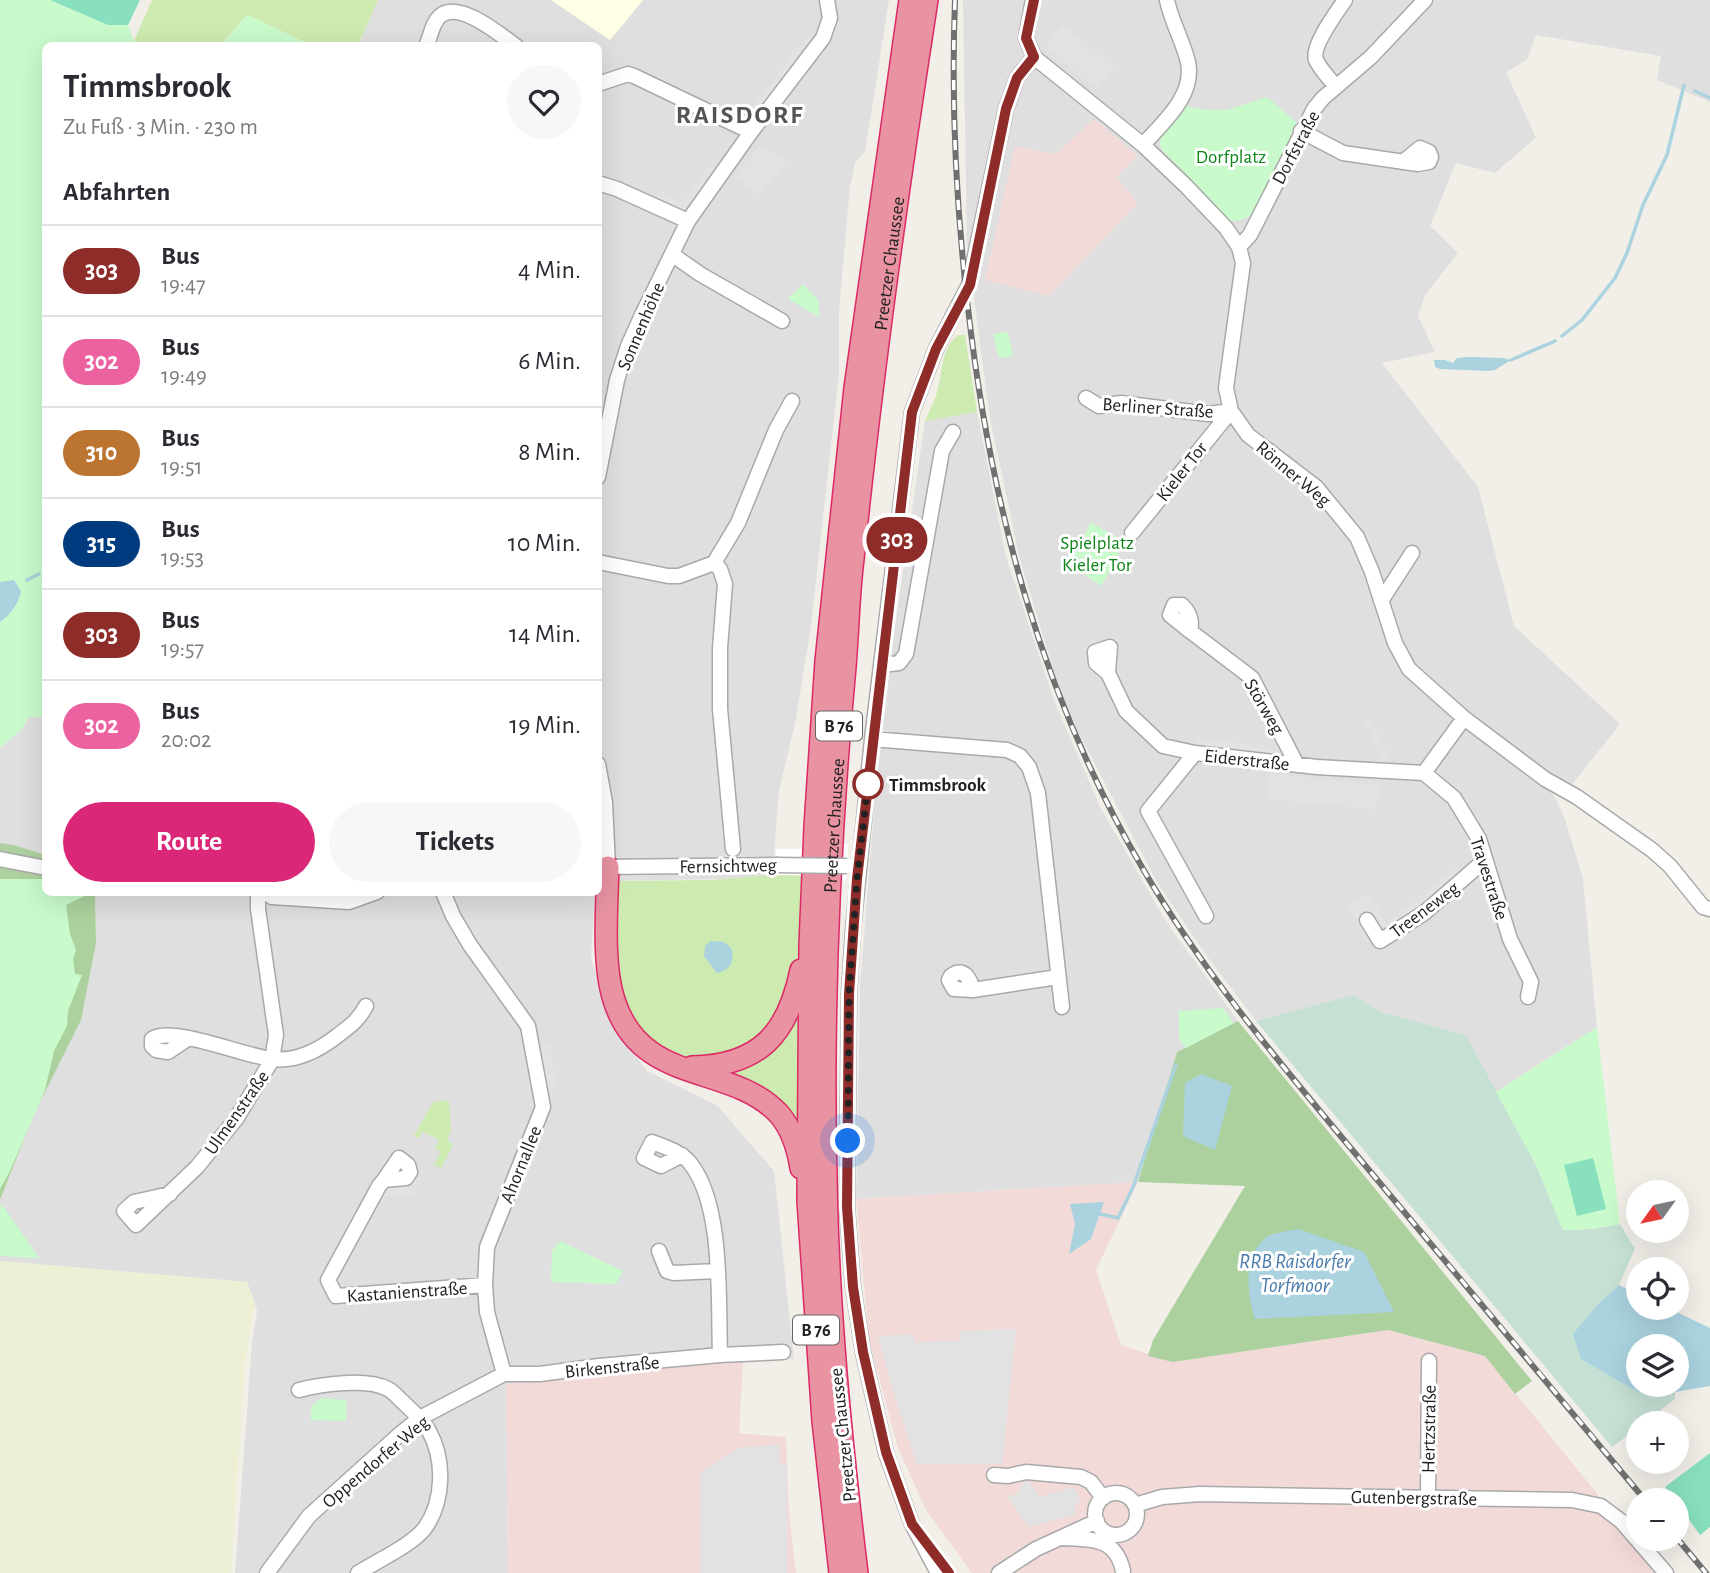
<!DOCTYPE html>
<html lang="de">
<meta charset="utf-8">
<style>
:root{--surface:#fff;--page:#f7f7f7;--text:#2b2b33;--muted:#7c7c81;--line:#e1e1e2;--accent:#db2777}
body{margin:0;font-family:"Alegreya Sans",sans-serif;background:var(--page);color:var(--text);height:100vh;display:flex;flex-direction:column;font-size:26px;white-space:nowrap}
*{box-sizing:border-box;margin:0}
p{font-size:23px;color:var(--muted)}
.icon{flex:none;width:38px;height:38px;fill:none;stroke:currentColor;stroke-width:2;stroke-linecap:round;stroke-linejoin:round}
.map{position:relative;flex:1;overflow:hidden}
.sheet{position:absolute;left:42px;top:42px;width:560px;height:854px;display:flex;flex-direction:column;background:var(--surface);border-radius:10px;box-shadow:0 7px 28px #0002}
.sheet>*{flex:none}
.badge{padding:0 14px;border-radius:23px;font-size:24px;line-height:46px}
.needle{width:46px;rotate:237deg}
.tools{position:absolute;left:1626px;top:1180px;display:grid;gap:14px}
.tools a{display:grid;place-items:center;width:63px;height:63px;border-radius:50%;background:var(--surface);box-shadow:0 7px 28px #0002;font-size:35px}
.you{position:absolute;width:35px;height:35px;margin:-18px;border:5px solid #fff;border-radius:50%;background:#1a73e8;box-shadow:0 0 0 10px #1a73e833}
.map>.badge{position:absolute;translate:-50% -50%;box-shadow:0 0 0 4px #fff}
h2{padding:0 21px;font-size:26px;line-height:63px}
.round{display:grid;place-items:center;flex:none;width:74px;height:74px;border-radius:37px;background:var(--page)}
.overview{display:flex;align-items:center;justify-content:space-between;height:119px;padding:0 21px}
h1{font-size:33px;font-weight:700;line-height:52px}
.button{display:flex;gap:14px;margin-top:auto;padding:14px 21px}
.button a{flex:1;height:80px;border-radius:42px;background:var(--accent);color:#fff;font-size:28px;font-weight:700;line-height:80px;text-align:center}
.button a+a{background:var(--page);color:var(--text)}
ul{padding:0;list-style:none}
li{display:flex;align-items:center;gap:21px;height:91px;padding:0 21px;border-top:2px solid var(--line)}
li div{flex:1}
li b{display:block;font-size:26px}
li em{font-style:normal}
li .badge{min-width:77px;font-weight:700;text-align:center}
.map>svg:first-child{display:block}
.residential{fill:#e0dfdf}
.commercial{fill:#f2dad9}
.education{fill:#ffffe5}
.farmland{fill:#eef0d5}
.grass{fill:#cdebb0}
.forest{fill:#add19e}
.wetland{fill:#c6e0d4}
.park{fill:#c8facc}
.pitch{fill:#88e0be}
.parking{fill:#e2e2e2}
.water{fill:#aad3df;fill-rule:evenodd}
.pier{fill:#fff}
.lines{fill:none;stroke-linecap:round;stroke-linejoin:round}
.stream{stroke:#aad3df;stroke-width:3.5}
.minor-casing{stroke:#a9a9a9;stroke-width:17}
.highway-casing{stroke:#dc2a67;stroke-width:24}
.minor{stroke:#fff;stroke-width:14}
.highway{stroke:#e892a2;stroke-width:21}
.rail-casing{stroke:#707070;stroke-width:6}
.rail{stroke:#fff;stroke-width:3.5;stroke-dasharray:10;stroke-linecap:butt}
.minor-bridge-casing{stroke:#a9a9a9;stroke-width:17;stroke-linecap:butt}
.minor-bridge{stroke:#fff;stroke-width:14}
.line-casing{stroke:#fff;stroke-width:16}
.line{stroke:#8e2c29;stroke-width:10}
.walk{stroke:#222;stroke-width:7;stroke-dasharray:0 12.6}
.stop-dot{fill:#fff;stroke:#8e2c29;stroke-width:3.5}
.labels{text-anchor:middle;stroke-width:6;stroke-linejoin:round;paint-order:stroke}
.shield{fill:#fff;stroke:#646464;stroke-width:2}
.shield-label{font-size:18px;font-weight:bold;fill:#222}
.street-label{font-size:19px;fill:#222;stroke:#fff}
.park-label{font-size:19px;fill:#0c8416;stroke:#fff}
.stop-label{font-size:19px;font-weight:bold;fill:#222;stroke:#fff;text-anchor:start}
.water-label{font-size:21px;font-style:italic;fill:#4a7aab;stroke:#fff}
.district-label{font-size:26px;font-weight:bold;letter-spacing:2px;fill:#555;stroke:#fff}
</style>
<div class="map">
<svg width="1710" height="1573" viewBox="0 0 1710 1573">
<rect width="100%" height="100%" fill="#f2efe9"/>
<path class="residential" d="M 378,0 L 551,0 L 610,40 L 643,0 L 889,0 L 865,152 L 855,163 L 850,186 L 839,312 L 839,373 L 811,626 L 796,719 L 779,791 L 772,878 L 599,881 L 598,46 L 358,46 Z
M 963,0 L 1710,0 L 1710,102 L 1657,80 L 1661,56 L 1536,35 L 1527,60 L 1506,72 L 1536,138 L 1495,173 L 1456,163 L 1430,226 L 1458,253 L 1425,295 L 1418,316 L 1435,352 L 1382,363 L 1478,487 L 1514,626 L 1620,724 L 1567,791 L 1546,780 L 1564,816 L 1583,879 L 1597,1027 L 1496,1092 L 1466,1035 L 1381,1012 L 1353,995 L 1256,1021 L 1206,955 L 1158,884 L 1077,730 L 1054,672 L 1019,556 L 990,418 L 967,247 Z
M 977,412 L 1006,557 L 1055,703 L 1101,809 L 1167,923 L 1238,1021 L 1177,1052 L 1138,1182 L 856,1199 L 860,985 L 879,749 L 890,660 L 925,421 Z
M 28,717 L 45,717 L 45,855 L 14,845 L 0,843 L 0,748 L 22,729 Z
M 95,893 L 595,893 L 591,958 L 614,1028 L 647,1071 L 718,1106 L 774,1171 L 794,1359 L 743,1360 L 506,1384 L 508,1573 L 235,1573 L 252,1344 L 257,1311 L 247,1282 L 0,1261 L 0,1200 L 34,1114 L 96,943 Z"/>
<path class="commercial" d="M 1094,119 L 1138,156 L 1116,177 L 1138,203 L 1049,296 L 985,280 L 1015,146 L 1056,154 Z
M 1138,1182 L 1096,1270 L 1121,1345 L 1173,1362 L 1388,1330 L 1485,1356 L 1662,1573 L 972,1573 L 926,1510 L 898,1448 L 869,1340 L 856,1199 Z
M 743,1360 L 739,1433 L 786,1437 L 789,1511 L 796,1573 L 508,1573 L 506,1384 Z"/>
<path class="education" d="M 551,0 L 643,0 L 610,40 Z"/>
<path class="farmland" d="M 0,1261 L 247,1282 L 255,1303 L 245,1364 L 231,1573 L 0,1573 Z"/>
<path class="grass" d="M 152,0 L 378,0 L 358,45 L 311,45 L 247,15 L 221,45 L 145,45 L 134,41 Z
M 958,335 L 965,335 L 977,412 L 925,421 C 929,410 936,399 938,388 C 943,369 941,349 958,335 Z
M 772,875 L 803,875 L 800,940 L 792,994 L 756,1047 L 705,1062 L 672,1055 L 645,1039 L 626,1011 L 616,973 L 616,881 L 712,880 Z
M 800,1005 L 798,1133 L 720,1070 Z
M 446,1100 L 449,1102 L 451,1130 L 447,1139 L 453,1145 L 441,1168 L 434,1165 L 441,1152 L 435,1148 L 439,1140 L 422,1131 L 418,1139 L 414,1136 L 433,1102 Z"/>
<path class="forest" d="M 0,843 L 14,845 L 45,855 L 46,892 L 95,893 L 96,943 L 81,1020 L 34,1114 L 0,1200 Z
M 1238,1021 L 1532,1381 L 1515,1394 L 1485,1356 L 1388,1330 L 1173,1362 L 1148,1356 L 1153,1340 L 1245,1186 L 1138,1182 L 1177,1052 Z"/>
<path class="wetland" d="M 1353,995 L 1381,1012 L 1466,1035 L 1536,1165 L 1563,1230 L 1592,1229 L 1620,1224 L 1635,1249 L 1619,1285 L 1600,1302 L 1638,1392 L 1675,1392 L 1675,1399 L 1644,1423 L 1638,1423 L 1638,1428 L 1612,1447 L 1256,1021 Z"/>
<path class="park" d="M 0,0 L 50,0 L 108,25 L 128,25 L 134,41 L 145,45 L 46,46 L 45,717 L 28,717 L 22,729 L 0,748 Z
M 247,15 L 311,45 L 221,46 Z
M 1267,97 L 1297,123 L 1251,215 C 1242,221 1237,222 1226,219 L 1162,150 C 1154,132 1173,119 1184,106 L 1207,110 L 1227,110 Z
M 803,284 L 819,301 L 819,317 L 788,299 Z
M 1008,332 L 1013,356 L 999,358 L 993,334 Z
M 1091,523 L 1121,539 L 1122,547 L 1101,586 L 1068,563 Z
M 0,879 L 45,879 L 46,892 L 91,893 L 66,905 L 70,934 L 76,950 L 73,959 L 75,974 L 82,975 L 68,1011 L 67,1026 L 54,1051 L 45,1090 L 10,1171 L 0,1189 Z
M 1223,1008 L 1234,1023 L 1186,1048 L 1179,1039 L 1179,1011 Z
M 1597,1027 L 1620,1224 L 1592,1229 L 1563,1230 L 1536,1165 L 1496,1092 Z
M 2,1204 L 39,1258 L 0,1256 L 0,1211 Z
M 560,1241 L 623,1271 L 616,1284 L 551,1282 L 552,1251 Z
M 321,1398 L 346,1400 L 346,1421 L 311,1420 L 311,1407 Z"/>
<path class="pitch" d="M 50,0 L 140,0 L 128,25 L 108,25 Z
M 1593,1158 L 1606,1209 L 1577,1216 L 1564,1165 Z
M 1710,1453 L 1710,1527 L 1700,1535 L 1677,1503 L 1676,1500 L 1665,1487 Z"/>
<path class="parking" d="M 1064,24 L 1115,68 L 1097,90 L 1045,45 Z
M 810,33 L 819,37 L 754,118 L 749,111 Z
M 759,146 L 788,160 L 759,196 L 736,177 Z
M 708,166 L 716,171 L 686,218 L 654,203 L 661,191 L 681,204 Z
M 1370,717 L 1394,766 L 1387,769 L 1364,720 Z
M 1197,737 L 1272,747 L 1271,757 L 1196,747 Z
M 1270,773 L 1379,785 L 1376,810 L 1267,799 Z
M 1457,866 L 1462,873 L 1394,928 L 1389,921 Z
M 1369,893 L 1390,929 L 1367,942 L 1347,905 Z
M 549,1042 L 556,1085 L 545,1089 L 538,1044 Z
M 419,1170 L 427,1173 L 422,1177 L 413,1195 L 372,1198 L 375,1192 L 410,1183 Z
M 1016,1329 L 1002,1464 L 917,1464 L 893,1391 L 878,1336 L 914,1334 L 915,1342 L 960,1341 L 961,1331 Z
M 779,1445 L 780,1464 L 787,1465 L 787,1573 L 700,1573 L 700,1472 L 741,1447 Z
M 1026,1479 L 1040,1497 L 1073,1487 L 1081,1500 L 1074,1506 L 1076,1514 L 1029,1527 L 1008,1497 L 1018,1493 Z"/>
<path class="water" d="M 1470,357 L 1503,358 L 1511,360 L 1495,370 L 1489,371 L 1440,369 L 1435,367 L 1434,360 L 1445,360 L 1453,363 L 1457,358 Z
M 14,580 L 21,591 C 18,605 11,614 0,622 L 0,582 Z
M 711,941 L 724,942 L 732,949 C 734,963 730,970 717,973 L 704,956 L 705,946 Z
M 1201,1074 L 1232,1086 L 1215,1150 L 1183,1136 L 1185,1083 Z
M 1104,1202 L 1091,1239 L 1069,1254 L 1075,1224 L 1070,1204 Z
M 1298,1229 L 1364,1252 L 1394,1312 L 1255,1319 C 1247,1294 1242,1255 1267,1237 C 1274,1232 1289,1231 1298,1229 Z
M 1619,1285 L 1638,1294 L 1638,1307 L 1666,1307 L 1710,1328 L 1710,1386 L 1675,1392 L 1638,1392 L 1581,1359 L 1573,1334 L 1600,1302 ZM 1638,1346 L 1676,1346 L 1676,1384 L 1638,1384 Z"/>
<path class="pier" d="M 844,844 L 848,844 L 846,882 L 839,876 L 775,875 L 776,849 L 831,849 L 840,848 Z"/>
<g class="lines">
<path class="stream" d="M 1695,91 L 1710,98
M 1562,336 L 1582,320 L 1615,278 L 1627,253 L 1643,205 L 1667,155 L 1684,85
M 1511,360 L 1555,341
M 27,580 L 39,574
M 1100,1214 L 1118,1218 L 1133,1187 L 1176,1065"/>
<defs>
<path id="minor" d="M 1033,0 L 1026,38 L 1034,57 L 1143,145 L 1186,186 L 1226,228 L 1239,247 L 1243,263 L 1226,388 L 1231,411 L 1248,435 L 1316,487 L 1357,537 L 1372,572 L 1395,643 L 1409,669 L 1464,718 L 1545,779 L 1577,797 L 1652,850 L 1670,866 L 1703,907 L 1710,909
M 426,46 C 431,36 432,23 440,16 C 459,0 499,34 516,46
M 598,84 L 628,74 L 634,76 L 751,132
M 1336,87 C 1330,79 1320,69 1316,60 C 1311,46 1337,12 1345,0
M 1301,131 L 1343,153 L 1418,164 L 1429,162 L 1431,157 L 1429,152 L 1420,148 L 1403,162
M 1143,145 C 1163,122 1195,96 1188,62 C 1183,41 1171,21 1167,0
M 598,183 L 617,189 L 688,221
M 1239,247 L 1250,235 L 1314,109 L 1323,98 L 1371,57 L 1425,0
M 673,255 L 700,274 L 782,321
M 1086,398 L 1099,406 L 1121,403 L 1208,414 L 1231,411
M 598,477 L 617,380 L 628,346 L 642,315 L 688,221 L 751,132 L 823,38 L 830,18 L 827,0
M 1132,533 L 1231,411
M 598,562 L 668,576 L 679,576 L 714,563 L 738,523 L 776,430 L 792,401
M 714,563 L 720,569 L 725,584 L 720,648 L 720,709 L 733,849
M 1381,601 L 1412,553
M 1190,631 L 1170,615 L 1174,605 L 1182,605 C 1189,612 1193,620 1190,631 L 1252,678 L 1297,765
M 882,665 L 899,663 L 906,654 L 942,451 L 953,432
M 1108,673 L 1096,663 L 1095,652 L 1110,647 L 1108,673 L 1126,711 L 1163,746 L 1195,753
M 872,739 L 1007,750 L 1020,756 L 1029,767 L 1038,793 L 1062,1007
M 598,764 L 605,802 L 608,867
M 1424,773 L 1454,798 L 1479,839 L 1510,939 L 1531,982 L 1528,997
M 0,859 L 46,868
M 602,867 L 776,865
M 266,892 L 272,897 L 349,902 L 377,892
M 443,892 L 453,916 L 470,945 L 528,1026 L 543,1107 L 487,1247 L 485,1285 L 487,1312 L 504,1374
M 1206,916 L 1148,811 L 1195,753 L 1317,767 L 1424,773 L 1464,718
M 1367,920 L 1380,941 L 1424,913 L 1485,860
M 973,990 L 954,989 L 949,980 L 951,976 C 964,966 970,979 973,990 L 1058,977
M 189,1038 L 168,1052 L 156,1050 L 152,1046 L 152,1039 C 172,1025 246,1057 272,1059 C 296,1062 319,1050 337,1036 C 350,1026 358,1021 366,1006
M 384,1180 L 399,1158 L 408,1165 L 410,1172 L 406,1178 L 384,1180 L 379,1186 L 328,1280 L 336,1296 L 485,1285
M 170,1194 L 134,1202 L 124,1211 L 136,1225 L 197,1167 L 236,1119 L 272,1060 L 276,1035 L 258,909 L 258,892
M 659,1251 L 667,1271 L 674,1273 L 717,1271
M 720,1355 L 783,1352
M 299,1390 C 322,1384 367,1378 388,1389 C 394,1392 399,1399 404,1403 C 413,1412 423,1420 429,1431 C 445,1460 444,1501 425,1528 C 412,1545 377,1561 358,1573
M 994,1475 L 1008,1476 L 1026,1472 L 1081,1477 L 1091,1482 L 1103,1498
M1095 1514a21 21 0 1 1 42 0a21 21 0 1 1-42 0Z
M 1428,1498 L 1429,1361
M 1135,1505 L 1162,1497 L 1200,1494 L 1572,1500 L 1601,1506 L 1621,1521 L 1666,1573
M 1062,1538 C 1091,1539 1116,1537 1123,1571
M 267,1573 L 309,1516 L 400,1434 L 420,1418 L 504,1374 L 540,1374 L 599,1366 L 720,1355 C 718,1302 724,1205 690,1163 C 681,1152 665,1147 652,1142 L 644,1158 L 661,1166 L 682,1155
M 938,1573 L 912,1524 L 886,1453 L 863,1352 L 853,1287 L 847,1207 L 849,994 L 853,930 L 872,739 L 912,412 L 936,349 L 969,285 L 1006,109 L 1017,78 L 1034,57
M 999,1573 L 1036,1549 L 1097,1521"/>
<g id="highway">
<path d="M 608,867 C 607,905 602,963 614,1000 C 641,1087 730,1062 779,1114 C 792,1129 798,1149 801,1168"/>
<path d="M 692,1067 C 759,1066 788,1034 801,970"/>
<path d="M 840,1573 L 823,1421 L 808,1201 L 810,945 L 815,827 L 826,661 L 855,388 L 910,0"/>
<path id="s1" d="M 857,1573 C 841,1441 828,1310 826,1177 C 822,1011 829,844 844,678 C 848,638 848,598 853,559 C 872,372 898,186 927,0"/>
</g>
</defs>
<use href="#minor" class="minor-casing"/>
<use href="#highway" class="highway-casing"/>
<use href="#minor" class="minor"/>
<use href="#highway" class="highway"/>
<defs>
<path id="rail" d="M 955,0 C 951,103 956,206 968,308 C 991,509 1041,694 1143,869 C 1205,976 1285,1069 1364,1164 C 1458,1276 1552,1388 1645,1500
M 1676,1537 L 1706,1573"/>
</defs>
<use href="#rail" class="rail-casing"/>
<use href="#rail" class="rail"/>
<defs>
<path id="minor-bridge" d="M 776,865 L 847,866"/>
</defs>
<use href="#minor-bridge" class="minor-bridge-casing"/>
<use href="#minor-bridge" class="minor-bridge"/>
</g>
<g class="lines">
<defs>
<path id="line" d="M 949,1573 L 912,1524 L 886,1452 L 863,1352 L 853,1287 L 847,1207 L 849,994 L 857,879 L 912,412 L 936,349 L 970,285 L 1006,109 L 1017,78 L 1034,57 L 1026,38 L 1034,0"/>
</defs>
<use href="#line" class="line-casing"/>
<use href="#line" class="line"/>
<path class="walk" d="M 848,1141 L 849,994 L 857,879 L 868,784"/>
</g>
<circle class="stop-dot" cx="868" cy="784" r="14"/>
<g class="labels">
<g class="shield">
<rect x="816" y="711.5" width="46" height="29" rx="5"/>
<rect x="793" y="1315.5" width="46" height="29" rx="5"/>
</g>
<g class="shield-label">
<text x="839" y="732">B 76</text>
<text x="816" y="1336">B 76</text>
</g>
<g class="street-label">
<text transform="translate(1295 147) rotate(-62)" y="7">Dorfstraße</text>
<text dy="7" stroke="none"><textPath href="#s1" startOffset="1314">Preetzer Chaussee</textPath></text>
<text transform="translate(640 326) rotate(-67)" y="7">Sonnenhöhe</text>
<text transform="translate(1158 407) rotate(4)" y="7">Berliner Straße</text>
<text transform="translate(1181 471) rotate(-52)" y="7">Kieler Tor</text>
<text transform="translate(1294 473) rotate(40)" y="7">Rönner Weg</text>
<text transform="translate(1265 706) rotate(60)" y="7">Störweg</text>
<text transform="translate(1247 759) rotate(6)" y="7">Eiderstraße</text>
<text dy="7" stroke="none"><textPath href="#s1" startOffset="749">Preetzer Chaussee</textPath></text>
<text transform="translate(728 865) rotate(-1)" y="7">Fernsichtweg</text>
<text transform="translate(1490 878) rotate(72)" y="7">Travestraße</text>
<text transform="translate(1424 909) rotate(-37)" y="7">Treeneweg</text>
<text transform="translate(236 1112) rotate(-55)" y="7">Ulmenstraße</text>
<text transform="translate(520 1164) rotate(-68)" y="7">Ahornallee</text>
<text transform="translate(407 1291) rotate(-4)" y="7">Kastanienstraße</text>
<text transform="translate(612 1366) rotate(-6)" y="7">Birkenstraße</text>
<text transform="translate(1428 1429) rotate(-89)" y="7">Hertzstraße</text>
<text transform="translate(842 1435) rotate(-96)" y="7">Preetzer Chaussee</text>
<text transform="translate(375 1461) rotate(-40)" y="7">Oppendorfer Weg</text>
<text transform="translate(1414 1497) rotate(1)" y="7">Gutenbergstraße</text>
</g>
<g class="park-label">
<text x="1231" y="163">Dorfplatz</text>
<text x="1097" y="549">Spielplatz<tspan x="1097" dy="22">Kieler Tor</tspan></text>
</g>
<g class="stop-label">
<text x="889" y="791">Timmsbrook</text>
</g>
<g class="water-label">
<text x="1295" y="1268">RRB Raisdorfer<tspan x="1295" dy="24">Torfmoor</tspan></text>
</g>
<g class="district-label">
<text x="740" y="123">RAISDORF</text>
</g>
</g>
</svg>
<div class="tools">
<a><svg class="needle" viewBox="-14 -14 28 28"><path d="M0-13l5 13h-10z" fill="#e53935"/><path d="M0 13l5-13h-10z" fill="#7c7c81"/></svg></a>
<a><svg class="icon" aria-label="locate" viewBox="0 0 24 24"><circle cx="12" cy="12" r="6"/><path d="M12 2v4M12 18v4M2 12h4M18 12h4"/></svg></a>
<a><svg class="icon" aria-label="layers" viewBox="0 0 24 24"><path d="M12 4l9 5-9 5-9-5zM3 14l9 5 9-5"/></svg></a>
<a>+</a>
<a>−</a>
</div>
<div class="you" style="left:848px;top:1141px"></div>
<b class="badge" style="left:897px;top:540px;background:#8e2c29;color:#fff">303</b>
<section class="sheet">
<div class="overview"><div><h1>Timmsbrook</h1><p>Zu Fuß · 3 Min. · 230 m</p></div><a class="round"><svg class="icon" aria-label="heart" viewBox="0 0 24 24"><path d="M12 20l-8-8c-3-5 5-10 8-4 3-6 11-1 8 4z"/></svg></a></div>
<h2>Abfahrten</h2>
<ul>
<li><span class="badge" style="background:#8e2c29;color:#fff">303</span><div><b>Bus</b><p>19:47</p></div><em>4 Min.</em></li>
<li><span class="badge" style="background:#ec619f;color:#fff">302</span><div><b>Bus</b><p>19:49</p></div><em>6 Min.</em></li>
<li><span class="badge" style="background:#bb7530;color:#fff">310</span><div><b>Bus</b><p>19:51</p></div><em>8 Min.</em></li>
<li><span class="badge" style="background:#003b80;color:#fff">315</span><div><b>Bus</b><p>19:53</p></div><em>10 Min.</em></li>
<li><span class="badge" style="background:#8e2c29;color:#fff">303</span><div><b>Bus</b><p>19:57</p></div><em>14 Min.</em></li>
<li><span class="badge" style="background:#ec619f;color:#fff">302</span><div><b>Bus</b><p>20:02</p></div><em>19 Min.</em></li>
</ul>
<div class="button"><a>Route</a><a>Tickets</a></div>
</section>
</div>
